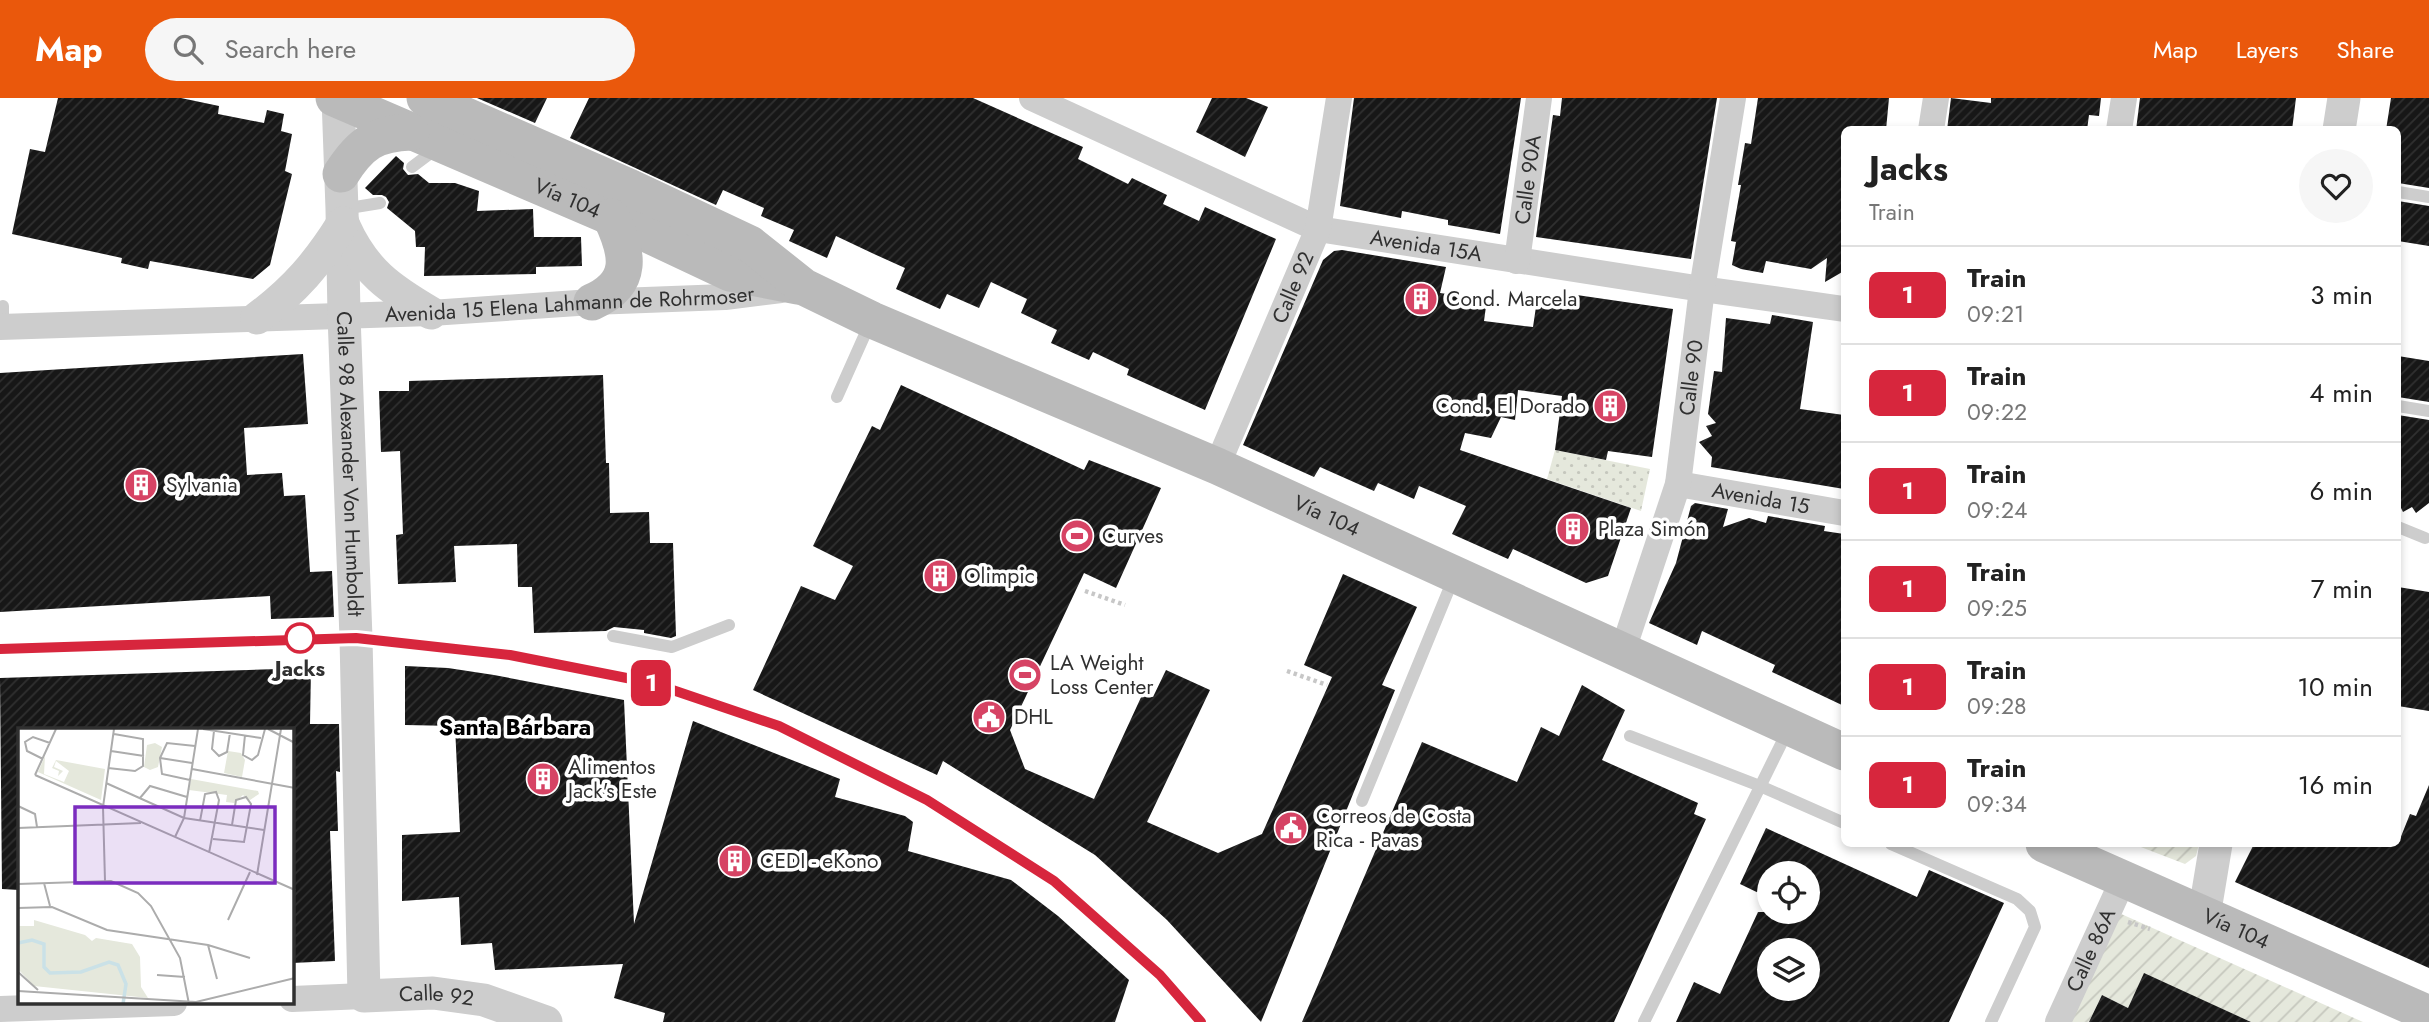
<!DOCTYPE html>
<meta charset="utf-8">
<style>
:root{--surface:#fff;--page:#f6f6f6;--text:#222;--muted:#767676;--line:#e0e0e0;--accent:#ea580c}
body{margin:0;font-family:Jost,sans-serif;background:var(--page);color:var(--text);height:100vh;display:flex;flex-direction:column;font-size:26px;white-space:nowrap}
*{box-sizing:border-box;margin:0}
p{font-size:23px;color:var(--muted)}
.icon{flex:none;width:38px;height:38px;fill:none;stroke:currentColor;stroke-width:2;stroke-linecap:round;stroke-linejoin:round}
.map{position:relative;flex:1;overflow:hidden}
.sheet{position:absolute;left:1841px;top:28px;width:560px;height:721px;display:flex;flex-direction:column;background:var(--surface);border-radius:10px;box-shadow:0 4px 10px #0003}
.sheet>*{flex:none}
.badge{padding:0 14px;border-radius:10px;font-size:24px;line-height:46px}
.buttons{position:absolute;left:1757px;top:763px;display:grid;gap:14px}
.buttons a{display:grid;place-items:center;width:63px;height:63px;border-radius:50%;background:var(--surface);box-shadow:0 4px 10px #0003;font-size:35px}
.map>.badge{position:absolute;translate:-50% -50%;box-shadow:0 0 0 4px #fff}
.round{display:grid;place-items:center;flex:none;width:74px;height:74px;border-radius:37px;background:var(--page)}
.head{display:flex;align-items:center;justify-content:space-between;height:119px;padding:0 28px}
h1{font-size:33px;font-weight:700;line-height:52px}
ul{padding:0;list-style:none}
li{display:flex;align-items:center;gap:21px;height:98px;padding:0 28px;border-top:2px solid var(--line)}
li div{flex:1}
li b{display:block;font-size:26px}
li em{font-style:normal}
li .badge{min-width:77px;font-weight:700;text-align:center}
header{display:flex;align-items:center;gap:42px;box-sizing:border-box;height:98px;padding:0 35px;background:var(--accent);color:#fff}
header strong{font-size:33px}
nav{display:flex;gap:38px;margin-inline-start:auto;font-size:24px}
.search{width:490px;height:63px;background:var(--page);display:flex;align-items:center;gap:18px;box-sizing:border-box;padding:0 24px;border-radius:38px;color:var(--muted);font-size:26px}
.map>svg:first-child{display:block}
.grass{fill:url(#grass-dots)}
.garden{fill:url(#garden-furrows)}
.building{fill:url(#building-hatch);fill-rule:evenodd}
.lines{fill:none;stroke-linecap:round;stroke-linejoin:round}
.path{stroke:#c7c7c7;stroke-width:4.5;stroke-dasharray:3.5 3.5;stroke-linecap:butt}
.service{stroke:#cdcdcd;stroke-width:12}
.minor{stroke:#cdcdcd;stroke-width:26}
.tertiary{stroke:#cdcdcd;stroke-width:33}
.secondary{stroke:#bababa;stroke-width:37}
.rail-casing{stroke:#858585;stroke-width:8}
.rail{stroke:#fff;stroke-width:5;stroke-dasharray:16;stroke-linecap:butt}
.line-casing{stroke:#fff;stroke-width:16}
.line{stroke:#d7263d;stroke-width:10}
.stop-dot{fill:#fff;stroke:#d7263d;stroke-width:3.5}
.labels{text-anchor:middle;stroke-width:7;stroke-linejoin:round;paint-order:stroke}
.street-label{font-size:21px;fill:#303030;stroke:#fff}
.poi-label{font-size:21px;fill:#303030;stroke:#fff;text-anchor:start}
.stop-label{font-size:21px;font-weight:bold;fill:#303030;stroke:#fff}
.neighbourhood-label{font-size:23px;font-weight:bold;fill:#000;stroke:#fff}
.inset-river{fill:none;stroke:#cae1e7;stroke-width:3.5}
.inset-road{fill:none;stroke:#acacac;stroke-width:2}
.view{fill:#7b2cbf;fill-opacity:0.15;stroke:#7b2cbf;stroke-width:3.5}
.inset-edge{fill:none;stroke:#303030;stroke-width:3.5}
</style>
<header>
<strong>Map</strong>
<div class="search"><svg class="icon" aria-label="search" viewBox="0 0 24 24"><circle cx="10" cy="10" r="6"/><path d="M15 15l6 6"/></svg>Search here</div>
<nav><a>Map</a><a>Layers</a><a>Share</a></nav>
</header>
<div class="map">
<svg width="2429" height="924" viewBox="0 0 2429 924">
<defs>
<pattern id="grass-dots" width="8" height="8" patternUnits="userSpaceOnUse" patternTransform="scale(1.75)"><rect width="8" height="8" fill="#e5e8dc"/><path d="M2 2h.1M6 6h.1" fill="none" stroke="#c5c7bd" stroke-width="1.8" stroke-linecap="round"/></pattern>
<pattern id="garden-furrows" width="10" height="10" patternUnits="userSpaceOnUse" patternTransform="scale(1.75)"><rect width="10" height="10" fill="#e5e8dc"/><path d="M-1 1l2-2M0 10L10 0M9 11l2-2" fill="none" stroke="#c5c7bd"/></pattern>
<pattern id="building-hatch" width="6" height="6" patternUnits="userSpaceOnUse" patternTransform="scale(1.75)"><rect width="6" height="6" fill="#171717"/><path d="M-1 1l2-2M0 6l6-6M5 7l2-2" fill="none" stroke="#303030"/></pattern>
</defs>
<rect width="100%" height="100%" fill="#fff"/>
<path class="grass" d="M 1555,352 L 1650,371 L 1641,413 L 1547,381 Z"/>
<path class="garden" d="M 2133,746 L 2199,746 L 2196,758 L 2185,766 Z
M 2119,815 L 2363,924 L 2251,924 L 2144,876 L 2128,910 L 2102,897 L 2089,924 L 2068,924 Z"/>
<path class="building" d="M 58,0 L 181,0 L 219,8 L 218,16 L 264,25 L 267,12 L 284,16 L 281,33 L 292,36 L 285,73 L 292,76 L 270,167 L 253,181 L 150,163 L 148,171 L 121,165 L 122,160 L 12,136 L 30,51 L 45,54 Z
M 477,0 L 547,0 L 535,25 Z
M 589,0 L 973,0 L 1083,49 L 1078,61 L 1128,86 L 1132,80 L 1167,97 L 1163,106 L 1199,123 L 1205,109 L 1276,141 L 1205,312 L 1127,277 L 1129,271 L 1093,254 L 1089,262 L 1051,245 L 1057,232 L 1021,215 L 1027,201 L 991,184 L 979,210 L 947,196 L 940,211 L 896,191 L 905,170 L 874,156 L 836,138 L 827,160 L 789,143 L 794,132 L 761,118 L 764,110 L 723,92 L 716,107 L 570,40 Z
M 1212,0 L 1246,0 L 1268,9 L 1245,59 L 1196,34 Z
M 1354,0 L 1521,0 L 1500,136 L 1448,127 L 1448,122 L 1402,113 L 1401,120 L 1340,108 Z
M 1562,0 L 1717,0 L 1691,161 L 1536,139 L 1553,17 L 1560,18 Z
M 1758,0 L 1889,0 L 1886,32 L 1844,32 L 1844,173 L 1825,184 L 1827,160 L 1811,171 L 1766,163 L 1763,175 L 1741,171 L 1732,167 L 1736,144 L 1731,143 L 1741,87 L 1738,87 L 1745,45 L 1751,46 Z
M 1951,0 L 1991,5 L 1991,0 L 2101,0 L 2099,18 L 2089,17 L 2087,32 L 1947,32 Z
M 2140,0 L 2296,0 L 2292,32 L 2136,32 Z
M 2391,0 L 2429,0 L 2429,90 L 2398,85 L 2398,32 L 2386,32 Z
M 396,58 L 404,65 L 403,71 L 408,77 L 418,76 L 429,85 L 455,85 L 479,93 L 477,113 L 533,111 L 534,139 L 581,139 L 582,168 L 536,169 L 536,176 L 424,178 L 425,149 L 416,149 L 415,133 L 387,110 L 389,104 L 386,99 L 382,97 L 373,97 L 365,90 Z
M 2398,103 L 2429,108 L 2429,148 L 2398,143 Z
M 1342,152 L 1446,169 L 1440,195 L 1487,201 L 1484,223 L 1533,229 L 1537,202 L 1562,205 L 1563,195 L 1673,211 L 1652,359 L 1608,353 L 1606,362 L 1555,352 L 1562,298 L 1518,292 L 1515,322 L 1501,319 L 1491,340 L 1465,335 L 1460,352 L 1631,410 L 1608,478 L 1586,485 L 1513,451 L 1508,461 L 1452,436 L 1466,408 L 1419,388 L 1414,401 L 1378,385 L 1374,393 L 1320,369 L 1314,379 L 1243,347 L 1323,162 L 1334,153 Z
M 1772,217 L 1813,224 L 1800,311 L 1844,317 L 1844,391 L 1711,369 L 1712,359 L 1699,344 L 1712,338 L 1706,328 L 1716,325 L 1708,316 L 1714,273 L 1722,274 L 1726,220 L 1770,226 Z
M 303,256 L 308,326 L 244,330 L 247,377 L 282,375 L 284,398 L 305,397 L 310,474 L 332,473 L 334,519 L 271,521 L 270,498 L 0,514 L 0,275 Z
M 2398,258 L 2429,263 L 2429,304 L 2398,299 Z
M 603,277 L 606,365 L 609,365 L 610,415 L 649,414 L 650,445 L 673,445 L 676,538 L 671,540 L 644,535 L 644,532 L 614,529 L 606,533 L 534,535 L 532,489 L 518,489 L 517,446 L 454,448 L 456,484 L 398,486 L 396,437 L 403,436 L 400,353 L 381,354 L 379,293 L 409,293 L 409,283 Z
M 901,287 L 1084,372 L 1089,362 L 1161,390 L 1116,490 L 1084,475 L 1010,632 L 1025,671 L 1094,701 L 1143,595 L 1153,599 L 1166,572 L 1210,592 L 1147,724 L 1218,755 L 1262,736 L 1332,579 L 1304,567 L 1343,476 L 1417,509 L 1382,587 L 1395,592 L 1261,924 L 1167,822 L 1095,757 L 943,663 L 937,677 L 753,592 L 801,488 L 835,502 L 853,468 L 813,448 L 872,328 L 880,332 Z
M 2398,317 L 2429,322 L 2429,405 L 2416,415 L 2412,409 L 2403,414 L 2398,404 Z
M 1695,405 L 1728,411 L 1723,429 L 1749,420 L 1766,425 L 1768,418 L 1825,428 L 1824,433 L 1844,436 L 1844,608 L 1772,574 L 1775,567 L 1702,533 L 1697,547 L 1649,525 L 1676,465 L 1691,408 Z
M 2398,489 L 2429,494 L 2429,613 L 2398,608 Z
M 405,568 L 448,570 L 494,577 L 624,602 L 634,826 L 693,623 L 840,681 L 835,699 L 905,718 L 913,724 L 908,753 L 1011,782 L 1058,818 L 1129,882 L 1115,924 L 663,924 L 665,915 L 614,900 L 623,866 L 495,872 L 492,845 L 461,847 L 459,799 L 402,803 L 402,737 L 460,734 L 455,628 L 405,627 Z
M 311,570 L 310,626 L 339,626 L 340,674 L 336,673 L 338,733 L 330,733 L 335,863 L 292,865 L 292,632 L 19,632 L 19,792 L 2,791 L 0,580 Z
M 1582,587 L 1625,612 L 1602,662 L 1698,705 L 1694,716 L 1706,721 L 1614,924 L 1302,924 L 1422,644 L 1517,684 L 1541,629 L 1559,638 Z
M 2429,687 L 2429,870 L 2235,784 L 2254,746 L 2398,746 L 2410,716 L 2416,718 Z
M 1766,730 L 1917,799 L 1929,772 L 2004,805 L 1949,924 L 1676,924 L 1694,884 L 1720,896 L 1758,814 L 1808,814 L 1808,775 L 1769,775 L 1769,800 L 1740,786 ZM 1769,852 L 1808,852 L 1808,891 L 1769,891 Z
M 2144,875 L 2251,924 L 2089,924 L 2102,897 L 2128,910 Z"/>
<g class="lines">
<path class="path" d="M 1085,493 L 1125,507
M 1287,573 L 1327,587
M 2128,824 L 2150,831"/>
<path class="service" d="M 412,69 L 436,51
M 2398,94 L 2429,99
M 343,111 L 380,105
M 3,208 L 3,229
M 837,299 L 870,225
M 2398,308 L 2429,313
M 2398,429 L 2425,440
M 613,538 L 672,549 L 729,527
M 1630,638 L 1760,688 L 1844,725
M 1362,703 L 1454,479
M 1891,746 L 2017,801 L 2030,813 L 2035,829 L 1991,924
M 1644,924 L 1788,632"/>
<g class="minor">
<path id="s1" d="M 1032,0 L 1318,131 L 1702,191 L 1844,211"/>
<path d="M 1931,32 L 1936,0"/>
<path d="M 2119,32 L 2124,0"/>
<path id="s2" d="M 1517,163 L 1539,0"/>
<path id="s3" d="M 0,229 L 431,215 L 592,204 L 725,199 L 781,192"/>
<path id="s4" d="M 1217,368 L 1318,131 L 1339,0"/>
<path id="s5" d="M 1678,386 L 1844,415"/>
<path id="s6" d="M 1623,552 L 1678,386 L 1702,191 L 1733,0"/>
<path d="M 292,901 L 364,898"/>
<path d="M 0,911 L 174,905"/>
<path id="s7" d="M 2058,924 L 2123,782"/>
</g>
<g class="tertiary">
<path id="s8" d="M 338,0 L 342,111 L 344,217 L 356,540 L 364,898 L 433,895 L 484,902 L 546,924"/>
<path d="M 2339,32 L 2344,0"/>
<path d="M 344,128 C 364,173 390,191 431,215"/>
<path d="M 257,220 C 294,193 319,164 343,125"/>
<path d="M 2204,818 L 2216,746"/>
</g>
<g class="secondary">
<path id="s9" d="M 334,0 L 611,119 L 730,175 L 798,188"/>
<path id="s10" d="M 425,0 L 631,90 L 750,146 L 804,189 L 872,222 L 1217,368 L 1844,654"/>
<path d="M 341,76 C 360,46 375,35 411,34"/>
<path d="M 592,204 C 635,185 628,155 611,119"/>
<path id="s11" d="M 2044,746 L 2429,916"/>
</g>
<defs>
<path id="rail" d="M 0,551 L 356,540 L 510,557 L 652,585 L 779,628 L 927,702 L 1054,783 L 1160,877 L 1201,924"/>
</defs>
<use href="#rail" class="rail-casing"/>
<use href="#rail" class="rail"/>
</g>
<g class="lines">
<defs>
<path id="line" d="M 0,551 L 356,540 L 510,557 L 652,585 L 779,628 L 927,702 L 1054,783 L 1160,877 L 1201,924"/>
</defs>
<use href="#line" class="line-casing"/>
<use href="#line" class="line"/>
</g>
<defs>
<symbol id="building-disc" viewBox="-11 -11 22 22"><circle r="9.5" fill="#d64364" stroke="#fff"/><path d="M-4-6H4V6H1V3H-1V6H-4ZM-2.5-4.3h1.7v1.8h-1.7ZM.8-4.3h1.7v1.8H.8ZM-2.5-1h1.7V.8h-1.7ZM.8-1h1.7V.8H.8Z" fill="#fff"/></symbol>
<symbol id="stadium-disc" viewBox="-11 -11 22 22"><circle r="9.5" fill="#d64364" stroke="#fff"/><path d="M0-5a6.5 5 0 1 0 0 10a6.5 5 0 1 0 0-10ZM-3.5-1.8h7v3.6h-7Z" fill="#fff"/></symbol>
<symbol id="civic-disc" viewBox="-11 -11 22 22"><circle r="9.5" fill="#d64364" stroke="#fff"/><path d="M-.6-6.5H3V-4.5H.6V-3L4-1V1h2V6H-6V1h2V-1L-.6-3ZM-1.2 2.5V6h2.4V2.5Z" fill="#fff"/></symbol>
</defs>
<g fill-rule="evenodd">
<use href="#building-disc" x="1402" y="182" width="38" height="38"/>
<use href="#building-disc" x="1591" y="289" width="38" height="38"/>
<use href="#building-disc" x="122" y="368" width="38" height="38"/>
<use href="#building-disc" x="1554" y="412" width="38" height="38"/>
<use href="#stadium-disc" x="1058" y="419" width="38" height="38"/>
<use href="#building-disc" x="921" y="459" width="38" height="38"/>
<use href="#stadium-disc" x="1006" y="558" width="38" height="38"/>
<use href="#civic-disc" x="970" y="600" width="38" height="38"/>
<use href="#building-disc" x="524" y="662" width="38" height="38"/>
<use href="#civic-disc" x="1272" y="711" width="38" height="38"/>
<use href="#building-disc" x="716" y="744" width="38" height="38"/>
</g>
<circle class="stop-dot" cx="300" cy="540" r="14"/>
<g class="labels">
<g class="street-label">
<text dy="7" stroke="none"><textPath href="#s2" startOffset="82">Calle 90A</textPath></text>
<text dy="7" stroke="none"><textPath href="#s9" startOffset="254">Vía 104</textPath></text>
<text dy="7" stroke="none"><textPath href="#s1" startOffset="424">Avenida 15A</textPath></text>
<text dy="7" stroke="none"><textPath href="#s4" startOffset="194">Calle 92</textPath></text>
<text dy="7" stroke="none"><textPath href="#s3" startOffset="570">Avenida 15 Elena Lahmann de Rohrmoser</textPath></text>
<text dy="7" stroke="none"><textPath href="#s6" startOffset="282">Calle 90</textPath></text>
<text dy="7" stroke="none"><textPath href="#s8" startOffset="366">Calle 98 Alexander Von Humboldt</textPath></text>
<text dy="7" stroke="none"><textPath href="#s5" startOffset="84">Avenida 15</textPath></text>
<text dy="7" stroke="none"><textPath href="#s10" startOffset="996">Vía 104</textPath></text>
<text dy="7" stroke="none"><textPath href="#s11" startOffset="210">Vía 104</textPath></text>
<text dy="7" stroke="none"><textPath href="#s7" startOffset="79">Calle 86A</textPath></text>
<text dy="7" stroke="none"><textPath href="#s8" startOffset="971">Calle 92</textPath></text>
</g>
<g class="poi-label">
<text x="1446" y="208">Cond. Marcela</text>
<text x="1586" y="315" text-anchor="end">Cond. El Dorado</text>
<text x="166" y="394">Sylvania</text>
<text x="1598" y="438">Plaza Simón</text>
<text x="1102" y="445">Curves</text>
<text x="964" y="485">Olimpic</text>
<text x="1050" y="572">LA Weight<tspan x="1050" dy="24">Loss Center</tspan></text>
<text x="1014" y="626">DHL</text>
<text x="568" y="676">Alimentos<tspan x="568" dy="24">Jack's Este</tspan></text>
<text x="1316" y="725">Correos de Costa<tspan x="1316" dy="24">Rica - Pavas</tspan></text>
<text x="760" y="770">CEDI - eKono</text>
</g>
<g class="stop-label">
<text x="300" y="578">Jacks</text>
</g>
<g class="neighbourhood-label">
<text x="515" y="637">Santa Bárbara</text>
</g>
</g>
<g transform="translate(18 630)">
<rect width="276" height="276" fill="#fff"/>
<path d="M 16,192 L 67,207 L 74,213 L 78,210 L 114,216 L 122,229 L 123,259 L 130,270 L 16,258 L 0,241 L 0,198 L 16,198 Z" fill="#e5e8dc"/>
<path d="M 137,15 L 144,19 L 140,39 L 132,42 L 126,39 L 129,17 ZM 210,23 L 223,25 L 227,32 L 224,49 L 206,45 ZM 173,51 L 240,63 L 241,66 L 232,72 L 225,67 L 216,75 L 208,74 L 209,67 L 171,62 Z" fill="#e5e8dc"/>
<path d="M 27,28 L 26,46 L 46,54 L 51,43 L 38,33 L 36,39 L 45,43 L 40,48 L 41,43 L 34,40 L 38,32 L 87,41 L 83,72 L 20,44 Z" fill="#e5e8dc"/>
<path class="inset-river" d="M 0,215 L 14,212 L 26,216 L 26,239 L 32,245 L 63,244 L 91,234 L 100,237 L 108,256 L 105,276"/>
<path class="inset-road" d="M 185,1 L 243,10M 250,1 L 277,15M 196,3 L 194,21 L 201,28 L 209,24 L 212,5M 227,7 L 225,27 L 234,32 L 240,27 L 247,1M 93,23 L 126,28M 142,30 L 174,35M 25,31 L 9,23 L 7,14 L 15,9 L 32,15M 90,40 L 117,43 L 125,38 L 125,11 L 96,6M 174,41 L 277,60M 17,47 L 38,1M 17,47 L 277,162M 172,52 L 144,46 L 142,30 L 149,15 L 177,18M 88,55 L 166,90 L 246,102M 122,70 L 132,58 L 169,69M 0,78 L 17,86 L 19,99M 182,93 L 187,66 L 198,64 L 201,72 L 191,125M 0,100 L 123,95M 157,109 L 166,90 L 180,1M 195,111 L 226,114 L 233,76 L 228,69 L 218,72 L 214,97M 239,147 L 263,1M 87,153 L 85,79 L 96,1M 26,155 L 32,178M 0,156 L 93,153 L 120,165 L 133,178 L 162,230 L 171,276M 0,180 L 34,179 L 89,202 L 190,217 L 232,230M 210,192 L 232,144M 190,217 L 199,251M 0,244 L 20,262M 139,247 L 167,249M 0,263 L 178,274 L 277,250"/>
<path class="view" d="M 57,79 L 257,79 L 257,155 L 57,155 Z"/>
<rect width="276" height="276" class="inset-edge"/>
</g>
</svg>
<div class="buttons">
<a><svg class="icon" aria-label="locate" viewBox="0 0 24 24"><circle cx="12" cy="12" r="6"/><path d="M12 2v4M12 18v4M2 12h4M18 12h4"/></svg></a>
<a><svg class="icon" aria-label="layers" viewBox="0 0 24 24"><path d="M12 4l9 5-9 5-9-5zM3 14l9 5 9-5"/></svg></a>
</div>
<b class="badge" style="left:651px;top:585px;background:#d7263d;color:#fff">1</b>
<section class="sheet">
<div class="head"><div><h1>Jacks</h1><p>Train</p></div><a class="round"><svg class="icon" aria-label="heart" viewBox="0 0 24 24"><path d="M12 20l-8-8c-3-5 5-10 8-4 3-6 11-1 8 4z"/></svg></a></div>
<ul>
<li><span class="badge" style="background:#d7263d;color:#fff">1</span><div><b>Train</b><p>09:21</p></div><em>3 min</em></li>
<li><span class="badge" style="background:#d7263d;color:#fff">1</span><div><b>Train</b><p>09:22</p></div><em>4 min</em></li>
<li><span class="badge" style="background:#d7263d;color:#fff">1</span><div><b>Train</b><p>09:24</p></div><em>6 min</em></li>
<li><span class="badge" style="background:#d7263d;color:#fff">1</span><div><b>Train</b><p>09:25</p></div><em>7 min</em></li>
<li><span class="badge" style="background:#d7263d;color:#fff">1</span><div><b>Train</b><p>09:28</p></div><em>10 min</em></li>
<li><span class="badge" style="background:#d7263d;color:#fff">1</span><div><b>Train</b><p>09:34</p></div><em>16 min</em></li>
</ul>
</section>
</div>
